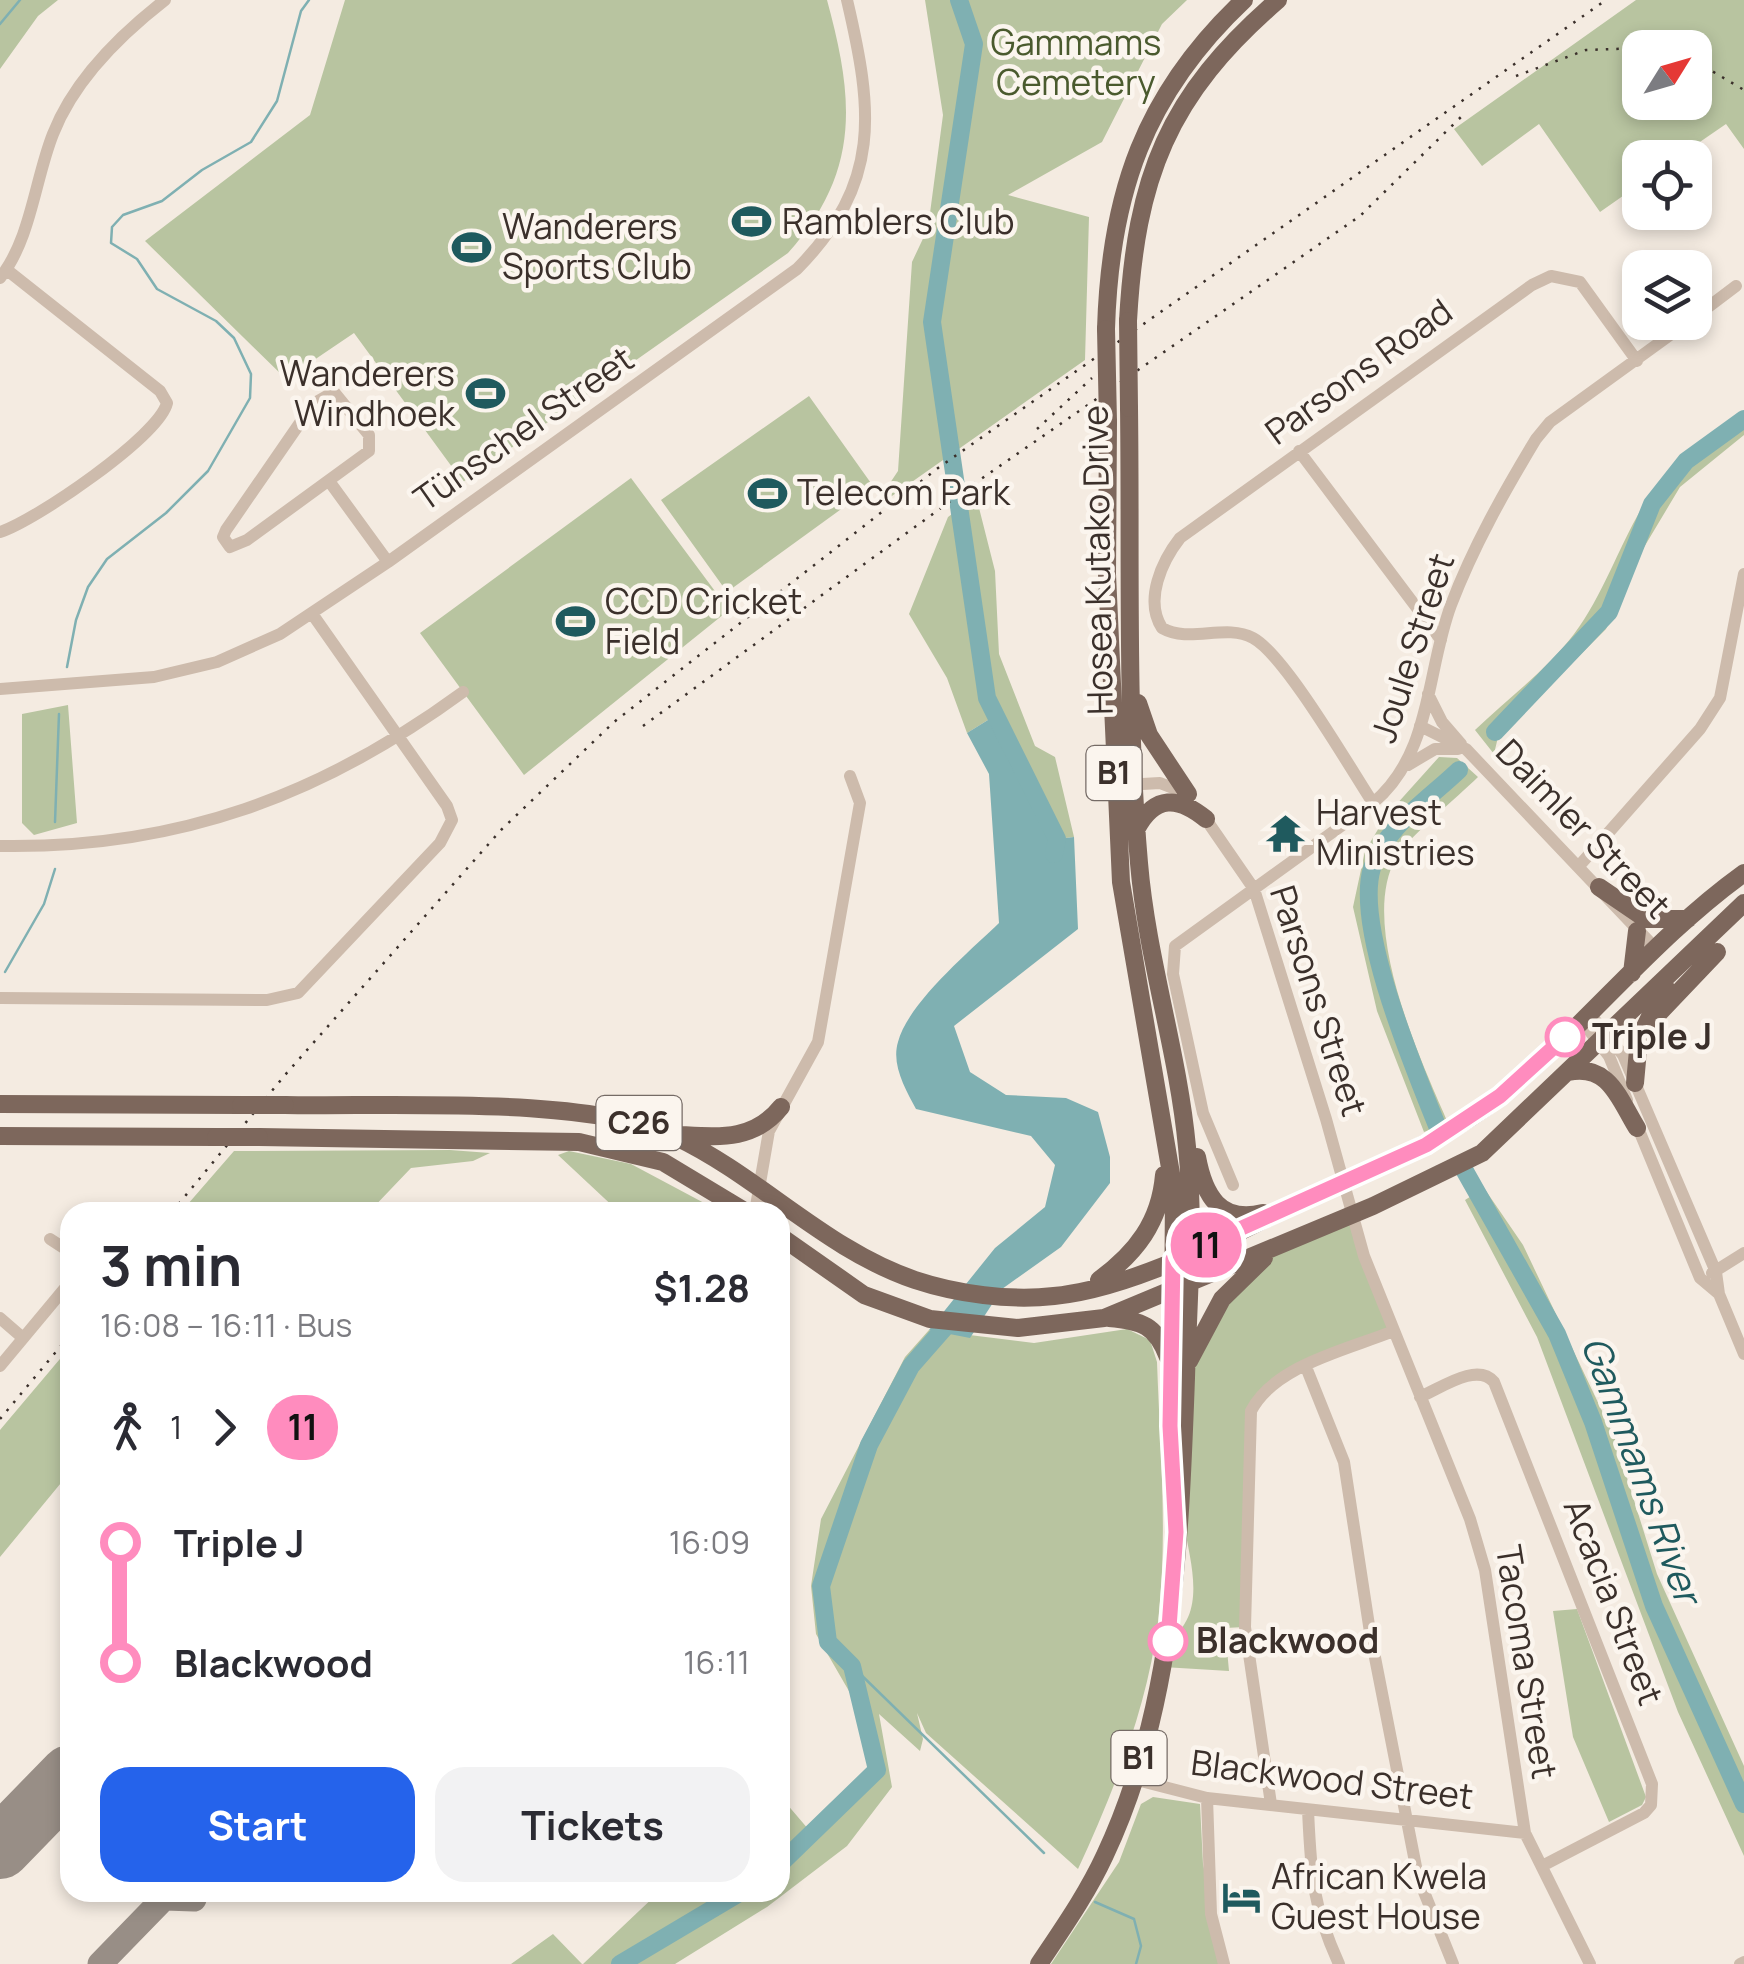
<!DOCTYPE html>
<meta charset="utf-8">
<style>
:root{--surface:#fff;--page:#f2f2f3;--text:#2b2b33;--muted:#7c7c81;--accent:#2563eb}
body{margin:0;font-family:Manrope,sans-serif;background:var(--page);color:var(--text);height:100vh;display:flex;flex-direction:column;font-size:38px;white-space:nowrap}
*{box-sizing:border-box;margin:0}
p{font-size:32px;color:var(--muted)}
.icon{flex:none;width:55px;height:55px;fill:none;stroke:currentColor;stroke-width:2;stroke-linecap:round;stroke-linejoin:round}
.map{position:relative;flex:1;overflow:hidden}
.details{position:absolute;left:60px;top:1202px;width:730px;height:700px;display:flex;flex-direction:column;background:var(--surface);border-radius:30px;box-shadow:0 5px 15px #0003}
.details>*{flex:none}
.badge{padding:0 20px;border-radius:32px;font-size:35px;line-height:65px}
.needle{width:65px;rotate:53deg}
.tools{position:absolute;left:1622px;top:30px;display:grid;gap:20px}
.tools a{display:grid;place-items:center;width:90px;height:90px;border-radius:20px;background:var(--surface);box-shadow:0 5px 15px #0003;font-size:50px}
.map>.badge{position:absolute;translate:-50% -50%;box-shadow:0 0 0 5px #fff}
.legs{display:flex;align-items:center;gap:15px;height:110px;padding:0 40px;font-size:32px}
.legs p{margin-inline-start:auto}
.head{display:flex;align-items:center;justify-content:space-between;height:170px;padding:0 40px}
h1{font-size:55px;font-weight:700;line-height:75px}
.action{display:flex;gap:20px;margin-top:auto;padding:20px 40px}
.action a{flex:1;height:115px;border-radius:30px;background:var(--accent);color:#fff;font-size:40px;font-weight:700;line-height:115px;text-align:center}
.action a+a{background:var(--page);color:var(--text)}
ul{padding:0 40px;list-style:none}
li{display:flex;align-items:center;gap:35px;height:120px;font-size:38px}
li i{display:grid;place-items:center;width:15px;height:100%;margin:0 12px;background:currentColor}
li i::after{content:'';width:25px;height:25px;margin:-12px;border:8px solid;border-radius:50%;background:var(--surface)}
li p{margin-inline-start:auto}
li:first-child i{background:linear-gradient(#0000 50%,currentColor 0)}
li:last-child i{background:linear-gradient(currentColor 50%,#0000 0)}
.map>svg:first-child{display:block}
.green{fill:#b8c4a0;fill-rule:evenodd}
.water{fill:#7fb0b2}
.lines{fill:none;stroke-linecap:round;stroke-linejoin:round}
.stream{stroke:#7fb0b2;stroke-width:2.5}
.river{stroke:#7fb0b2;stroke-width:18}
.taxiway{stroke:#988e86;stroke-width:25}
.runway{stroke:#988e86;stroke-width:62}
.minor{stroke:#cdbbac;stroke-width:12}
.major{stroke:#7d675c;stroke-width:18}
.rail{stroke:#3b302b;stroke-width:2.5;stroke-dasharray:2.5 8;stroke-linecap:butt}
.major-bridge{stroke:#7d675c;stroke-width:18}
.line-1-casing{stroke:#fff;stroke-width:22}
.line-1{stroke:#ff8cbe;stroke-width:15}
.stop-1-dot{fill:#fff;stroke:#ff8cbe;stroke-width:5}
.labels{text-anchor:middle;stroke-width:9;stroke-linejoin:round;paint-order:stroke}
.shield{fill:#fbf5ee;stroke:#756b66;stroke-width:2.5}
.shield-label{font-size:32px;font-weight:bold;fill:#3b302b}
.park-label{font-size:35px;fill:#4a5a2e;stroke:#fbf5ee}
.poi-label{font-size:35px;fill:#3b302b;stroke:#fbf5ee;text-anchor:start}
.street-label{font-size:35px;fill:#3b302b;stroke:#fbf5ee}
.stop-label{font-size:35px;font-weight:bold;fill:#3b302b;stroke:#fbf5ee;text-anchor:start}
.water-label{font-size:38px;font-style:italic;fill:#1f5a5e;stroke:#fbf5ee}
</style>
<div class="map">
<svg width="1744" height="1964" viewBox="0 0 1744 1964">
<rect width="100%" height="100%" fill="#f4ebe1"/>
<path class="green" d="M 0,0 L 58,0 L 38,16 L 0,69 Z
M 345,0 L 827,0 C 854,99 861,171 788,253 L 463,482 L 354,333 L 286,379 L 145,241 L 310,115 Z
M 925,0 L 1187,0 L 1162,24 L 1102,142 L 1008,195 L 1089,217 L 1085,360 L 872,510 L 898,471 L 912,262 L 928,228 L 943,115 Z
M 1636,0 L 1744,0 L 1744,149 L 1726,124 L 1678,157 L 1640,158 L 1640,184 L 1600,212 L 1539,124 L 1482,166 L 1454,129 ZM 1640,48 L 1695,48 L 1695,102 L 1640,102 Z
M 809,396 L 873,486 L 727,592 L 661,500 Z
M 1744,412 L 1744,435 L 1680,487 L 1637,559 L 1606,629 L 1498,737 L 1494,754 L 1475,730 C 1507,699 1548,669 1574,634 C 1610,586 1624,526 1661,480 C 1684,451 1714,433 1744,412 Z
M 631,478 L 729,610 L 524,775 L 420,633 Z
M 976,496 L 995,571 L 999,654 L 1035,746 L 1055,757 L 1074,837 L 1057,839 L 996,715 L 967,733 L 947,678 L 909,614 L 948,517 Z
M 68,705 L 77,823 L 34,835 L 22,823 L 22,714 Z
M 1439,757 L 1457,758 L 1478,777 C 1458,797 1408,837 1396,858 C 1358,925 1421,1061 1448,1123 L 1424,1132 L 1377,1011 L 1353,907 L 1365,851 L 1386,816 Z
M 450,1150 L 490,1153 L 473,1161 L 411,1168 L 369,1212 L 181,1212 L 234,1151 Z
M 569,1151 L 631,1164 L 721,1212 L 619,1212 L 558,1155 Z
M 1484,1188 L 1523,1245 L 1614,1436 L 1657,1574 L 1744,1766 L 1744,1856 L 1678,1712 L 1537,1337 L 1465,1200 Z
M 1352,1214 L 1391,1332 L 1306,1367 L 1257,1399 L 1245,1627 L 1225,1628 L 1229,1671 L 1163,1667 L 1168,1641 C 1213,1610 1185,1551 1182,1508 C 1179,1473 1180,1404 1186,1371 C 1191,1341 1264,1259 1290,1241 C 1307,1229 1333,1222 1352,1214 Z
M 1127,1329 L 1150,1340 L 1157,1362 C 1160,1448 1168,1537 1158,1622 C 1147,1708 1114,1791 1078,1869 L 926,1733 L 917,1713 L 923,1739 L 920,1751 L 879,1714 L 892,1787 L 847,1846 L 767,1907 L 675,1964 L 583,1964 L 658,1893 L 780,1892 L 780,1796 L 809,1830 L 873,1771 L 857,1705 L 816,1634 L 811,1586 L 821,1519 L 905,1357 L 929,1330 L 1034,1343 Z
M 70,1347 L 70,1472 L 0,1557 L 0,1430 Z
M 1577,1609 L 1646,1797 L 1642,1805 L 1609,1822 L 1573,1737 L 1553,1611 Z
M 1153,1797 L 1200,1804 L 1203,1864 L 1224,1964 L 1051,1964 L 1119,1862 L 1141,1804 Z
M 553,1934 L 582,1964 L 511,1964 Z"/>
<path class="water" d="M 996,715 L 1057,839 L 1074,837 L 1078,929 L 954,1026 L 970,1072 L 1006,1095 L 1066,1098 L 1098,1112 L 1110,1157 L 1110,1183 L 1061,1247 L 1002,1289 L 970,1338 L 929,1330 L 995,1248 L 1045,1207 L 1055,1165 L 1031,1136 L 916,1109 C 906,1090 891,1065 898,1042 C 908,1003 970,951 999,923 L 989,774 L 967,733 Z"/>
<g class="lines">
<path class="stream" d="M 0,24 L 20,0
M 67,667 L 76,620 L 88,587 L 107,559 L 166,513 L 208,471 L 250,398 L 251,374 L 234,338 L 216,321 L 157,289 L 137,259 L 111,243 L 112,227 L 123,215 L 162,201 L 202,170 L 251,142 L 277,101 L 301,11 L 309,0
M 55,822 L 59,714
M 5,972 L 44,904 L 55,869
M 852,1666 L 1044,1853
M 1095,1902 L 1134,1919 L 1141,1946 L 1136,1964"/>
<path class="river" d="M 959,0 L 974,44 L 932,322 L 987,698 L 1057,839 L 1054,854
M 1495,732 L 1609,612 L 1652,504 L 1686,461 L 1744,419
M 1438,1128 C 1415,1070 1354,928 1372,868 C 1384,828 1430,798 1459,770
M 1462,1166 L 1557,1334 L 1593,1422 L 1654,1606 L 1744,1804
M 780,1864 L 877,1770 L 852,1666 L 828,1642 L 821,1586 L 869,1445 L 911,1366 L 954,1317
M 620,1964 L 741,1892"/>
<path class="taxiway" d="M 165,1898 L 194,1899 L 194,1892
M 100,1964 L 170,1892"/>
<path class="runway" d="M 0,1848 L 70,1776"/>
<path class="minor" d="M 0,278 C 31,239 35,179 53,134 C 74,80 120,35 165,0
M 1695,317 L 1736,286
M 334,392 L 369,435 L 369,451 L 247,540 L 230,547 L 223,537 L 226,530 L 313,404 Z
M 1299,451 L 1441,640
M 329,481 L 388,562
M 0,532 C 35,521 159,436 167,403 L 160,391 L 7,270
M 0,689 L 154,677 L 217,662 L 280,634 L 388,562 L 797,269 C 882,183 873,111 847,0
M 1428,694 L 1442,722 L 1461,744
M 1420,726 L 1466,749 L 1657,950
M 1408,765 L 1435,749 L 1458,749
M 1125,785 L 1160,783 L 1188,794
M 1373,803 C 1350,768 1285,655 1253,638 C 1225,623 1190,644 1162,628 C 1144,600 1162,561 1180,538 L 1532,285 L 1551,276 L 1580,282 L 1637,361
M 1203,815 L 1254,889 L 1326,1119 L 1364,1256 L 1470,1519 L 1485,1570 L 1525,1833 L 1590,1964
M 0,846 C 177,849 321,796 463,692
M 1579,866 L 1700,729 L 1720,698 L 1744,574
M 0,998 L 267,1000 L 298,993 L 440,843 L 452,820 L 447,806 L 313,615
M 1590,1014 L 1623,1055 L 1716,1272 L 1719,1294 L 1744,1354
M 1582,1021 L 1609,1056 L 1627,1100
M 1636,1123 L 1700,1278 L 1719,1294
M 1233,1185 L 1203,1113 L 1173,974 L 1175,946 L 1373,803 C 1432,754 1426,672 1451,605 C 1473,547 1504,492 1536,439 L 1550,422 L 1688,322
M 755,1212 L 769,1131 L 818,1042 L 860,803 L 850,776
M 50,1239 L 70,1252
M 1712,1273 L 1744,1253
M 0,1318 L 23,1338
M 0,1366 L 70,1282
M 1306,1367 L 1344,1462 L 1370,1632 L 1418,1877 L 1453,1964
M 1420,1397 C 1441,1388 1477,1362 1494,1382 L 1652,1784 L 1651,1805 L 1644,1813 L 1542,1866
M 1133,1779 L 1207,1798 L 1525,1833
M 1207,1798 L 1211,1914 L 1224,1964
M 1271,1804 L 1245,1627 L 1251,1411 C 1274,1366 1346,1350 1391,1332
M 1308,1810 C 1311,1874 1312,1905 1339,1964
M 1740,1964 L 1744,1962"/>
<path class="major" d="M 1128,321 C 1136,177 1167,96 1278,0
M 1106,329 C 1110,194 1144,94 1244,0
M 1108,422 L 1107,574 L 1121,882 L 1174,1191 L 1172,1466
M 1138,703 L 1149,735 L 1188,794
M 1137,828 C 1155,795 1178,796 1206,819
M 1599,887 L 1646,919 L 1688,919
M 1632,973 L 1637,931
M 1659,1013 L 1717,952
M 1568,1072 C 1609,1063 1619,1099 1637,1128
M 1635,1083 L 1639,1039 L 1665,986
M 0,1104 L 241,1105
M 285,1105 C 385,1107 591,1095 676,1137 C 760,1177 826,1250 915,1280 C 957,1294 1010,1301 1054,1296 C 1128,1289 1225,1240 1291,1206 C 1363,1169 1438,1147 1502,1095 C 1586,1026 1655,937 1744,873
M 679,1135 C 719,1137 754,1141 781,1107
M 0,1136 L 216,1137
M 259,1137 L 579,1142 L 663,1162 L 746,1212
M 1197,1157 C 1204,1195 1220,1224 1263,1213
M 780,1236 L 864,1295 L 930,1319 L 1018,1328 L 1104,1318 L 1373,1206 L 1482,1153 L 1744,903
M 1099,1280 C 1136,1253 1160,1222 1164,1175
M 1109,1318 C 1142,1321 1156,1325 1168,1357
M 1189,1361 L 1222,1299 L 1264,1258
M 1039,1964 C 1063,1928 1087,1894 1105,1855 C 1175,1706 1180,1538 1186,1378 C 1188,1300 1195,1225 1187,1147 C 1178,1051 1147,959 1139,863 C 1126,713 1131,560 1129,408"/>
<path class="rail" d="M 1695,61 L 1744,90
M 1516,76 L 1586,50 L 1640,48
M 1037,429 L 1092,378
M 643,726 L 971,486 L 1360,216 L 1462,116
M 172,1212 L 285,1075 L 501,830 L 614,722 L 938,468 L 1606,0
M 0,1419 L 70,1335"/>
<path class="major-bridge" d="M 1128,321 L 1129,408
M 1106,329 L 1108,422
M 241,1105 L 285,1105
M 216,1137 L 259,1137"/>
</g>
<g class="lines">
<defs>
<path id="line-1" d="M 1168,1641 L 1176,1532 L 1170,1426 L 1173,1259 L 1426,1145 L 1500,1096 L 1565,1037"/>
</defs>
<use href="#line-1" class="line-1-casing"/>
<use href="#line-1" class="line-1"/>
</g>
<defs>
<symbol id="stadium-bare" viewBox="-9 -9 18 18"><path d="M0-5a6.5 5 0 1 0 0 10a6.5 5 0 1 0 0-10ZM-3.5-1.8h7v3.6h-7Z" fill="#1f5a5e" stroke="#fbf5ee" stroke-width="2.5" paint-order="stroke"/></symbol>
<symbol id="temple-bare" viewBox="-9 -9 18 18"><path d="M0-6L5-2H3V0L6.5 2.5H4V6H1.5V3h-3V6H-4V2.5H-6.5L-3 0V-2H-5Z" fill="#1f5a5e" stroke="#fbf5ee" stroke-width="2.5" paint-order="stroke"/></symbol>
<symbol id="hotel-bare" viewBox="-9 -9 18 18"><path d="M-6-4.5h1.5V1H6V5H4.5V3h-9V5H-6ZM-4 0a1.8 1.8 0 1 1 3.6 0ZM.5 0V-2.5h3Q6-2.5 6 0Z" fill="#1f5a5e" stroke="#fbf5ee" stroke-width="2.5" paint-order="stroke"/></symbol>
</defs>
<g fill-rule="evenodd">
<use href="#stadium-bare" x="724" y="194" width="55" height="55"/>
<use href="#stadium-bare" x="444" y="220" width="55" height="55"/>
<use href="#stadium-bare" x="458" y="366" width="55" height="55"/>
<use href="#stadium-bare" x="740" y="466" width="55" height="55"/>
<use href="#stadium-bare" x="548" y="594" width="55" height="55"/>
<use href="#temple-bare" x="1258" y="806" width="55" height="55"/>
<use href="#hotel-bare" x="1214" y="1870" width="55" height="55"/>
</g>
<g class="stop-1-dot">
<circle cx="1565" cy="1037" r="18"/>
<circle cx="1168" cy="1641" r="18"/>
</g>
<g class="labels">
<g class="shield">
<rect x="1086.5" y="746" width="55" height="54" rx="8"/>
<rect x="596.5" y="1096" width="85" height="54" rx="8"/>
<rect x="1111.5" y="1731" width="55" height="54" rx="8"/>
</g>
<g class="shield-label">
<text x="1114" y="784">B1</text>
<text x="639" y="1134">C26</text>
<text x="1139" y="1769">B1</text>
</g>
<g class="park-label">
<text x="1076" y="55">Gammams<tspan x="1076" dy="40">Cemetery</tspan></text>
</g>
<g class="poi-label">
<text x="782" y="234">Ramblers Club</text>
<text x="502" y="239">Wanderers<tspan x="502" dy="40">Sports Club</tspan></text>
<text x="455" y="386" text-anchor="end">Wanderers<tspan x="455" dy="40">Windhoek</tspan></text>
<text x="797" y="505">Telecom Park</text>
<text x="605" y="614">CCD Cricket<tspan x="605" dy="40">Field</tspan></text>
<text x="1316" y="825">Harvest<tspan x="1316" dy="40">Ministries</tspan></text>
<text x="1271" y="1889">African Kwela<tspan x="1271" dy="40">Guest House</tspan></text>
</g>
<g class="street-label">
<text transform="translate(1359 372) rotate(-36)" y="12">Parsons Road</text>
<text transform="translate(524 429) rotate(-35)" y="12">Tünschel Street</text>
<text transform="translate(1098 560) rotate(-91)" y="12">Hosea Kutako Drive</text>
<text transform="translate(1413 648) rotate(-72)" y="12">Joule Street</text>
<text transform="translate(1583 829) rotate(46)" y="12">Daimler Street</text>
<text transform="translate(1318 1001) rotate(72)" y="12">Parsons Street</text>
<text transform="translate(1613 1602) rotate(69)" y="12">Acacia Street</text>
<text transform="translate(1526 1662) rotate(81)" y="12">Tacoma Street</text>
<text transform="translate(1332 1780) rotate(7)" y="12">Blackwood Street</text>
</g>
<g class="stop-label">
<text x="1592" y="1049">Triple J</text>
<text x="1196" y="1653">Blackwood</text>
</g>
<g class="water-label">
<text transform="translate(1641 1470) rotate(70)" y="13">Gammams River</text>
</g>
</g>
</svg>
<div class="tools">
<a><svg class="needle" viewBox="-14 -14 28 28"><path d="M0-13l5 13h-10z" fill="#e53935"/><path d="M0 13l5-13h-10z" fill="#7c7c81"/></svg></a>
<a><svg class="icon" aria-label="locate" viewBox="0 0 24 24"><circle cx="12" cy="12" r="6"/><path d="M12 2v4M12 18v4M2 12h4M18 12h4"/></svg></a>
<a><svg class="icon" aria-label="layers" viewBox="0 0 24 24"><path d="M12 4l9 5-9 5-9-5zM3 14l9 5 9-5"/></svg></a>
</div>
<b class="badge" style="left:1206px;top:1245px;background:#ff8cbe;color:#111">11</b>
<section class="details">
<div class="head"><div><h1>3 min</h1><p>16:08 – 16:11 · Bus</p></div><b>$1.28</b></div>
<div class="legs"><svg class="icon" aria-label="walk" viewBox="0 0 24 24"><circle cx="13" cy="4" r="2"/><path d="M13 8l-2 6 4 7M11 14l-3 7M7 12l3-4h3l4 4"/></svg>1<svg class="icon" aria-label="forward" viewBox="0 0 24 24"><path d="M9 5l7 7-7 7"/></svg><b class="badge" style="background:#ff8cbe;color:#111">11</b></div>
<ul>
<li><i style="color:#ff8cbe"></i><b>Triple J</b><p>16:09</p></li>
<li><i style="color:#ff8cbe"></i><b>Blackwood</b><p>16:11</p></li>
</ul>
<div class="action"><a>Start</a><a>Tickets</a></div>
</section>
</div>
